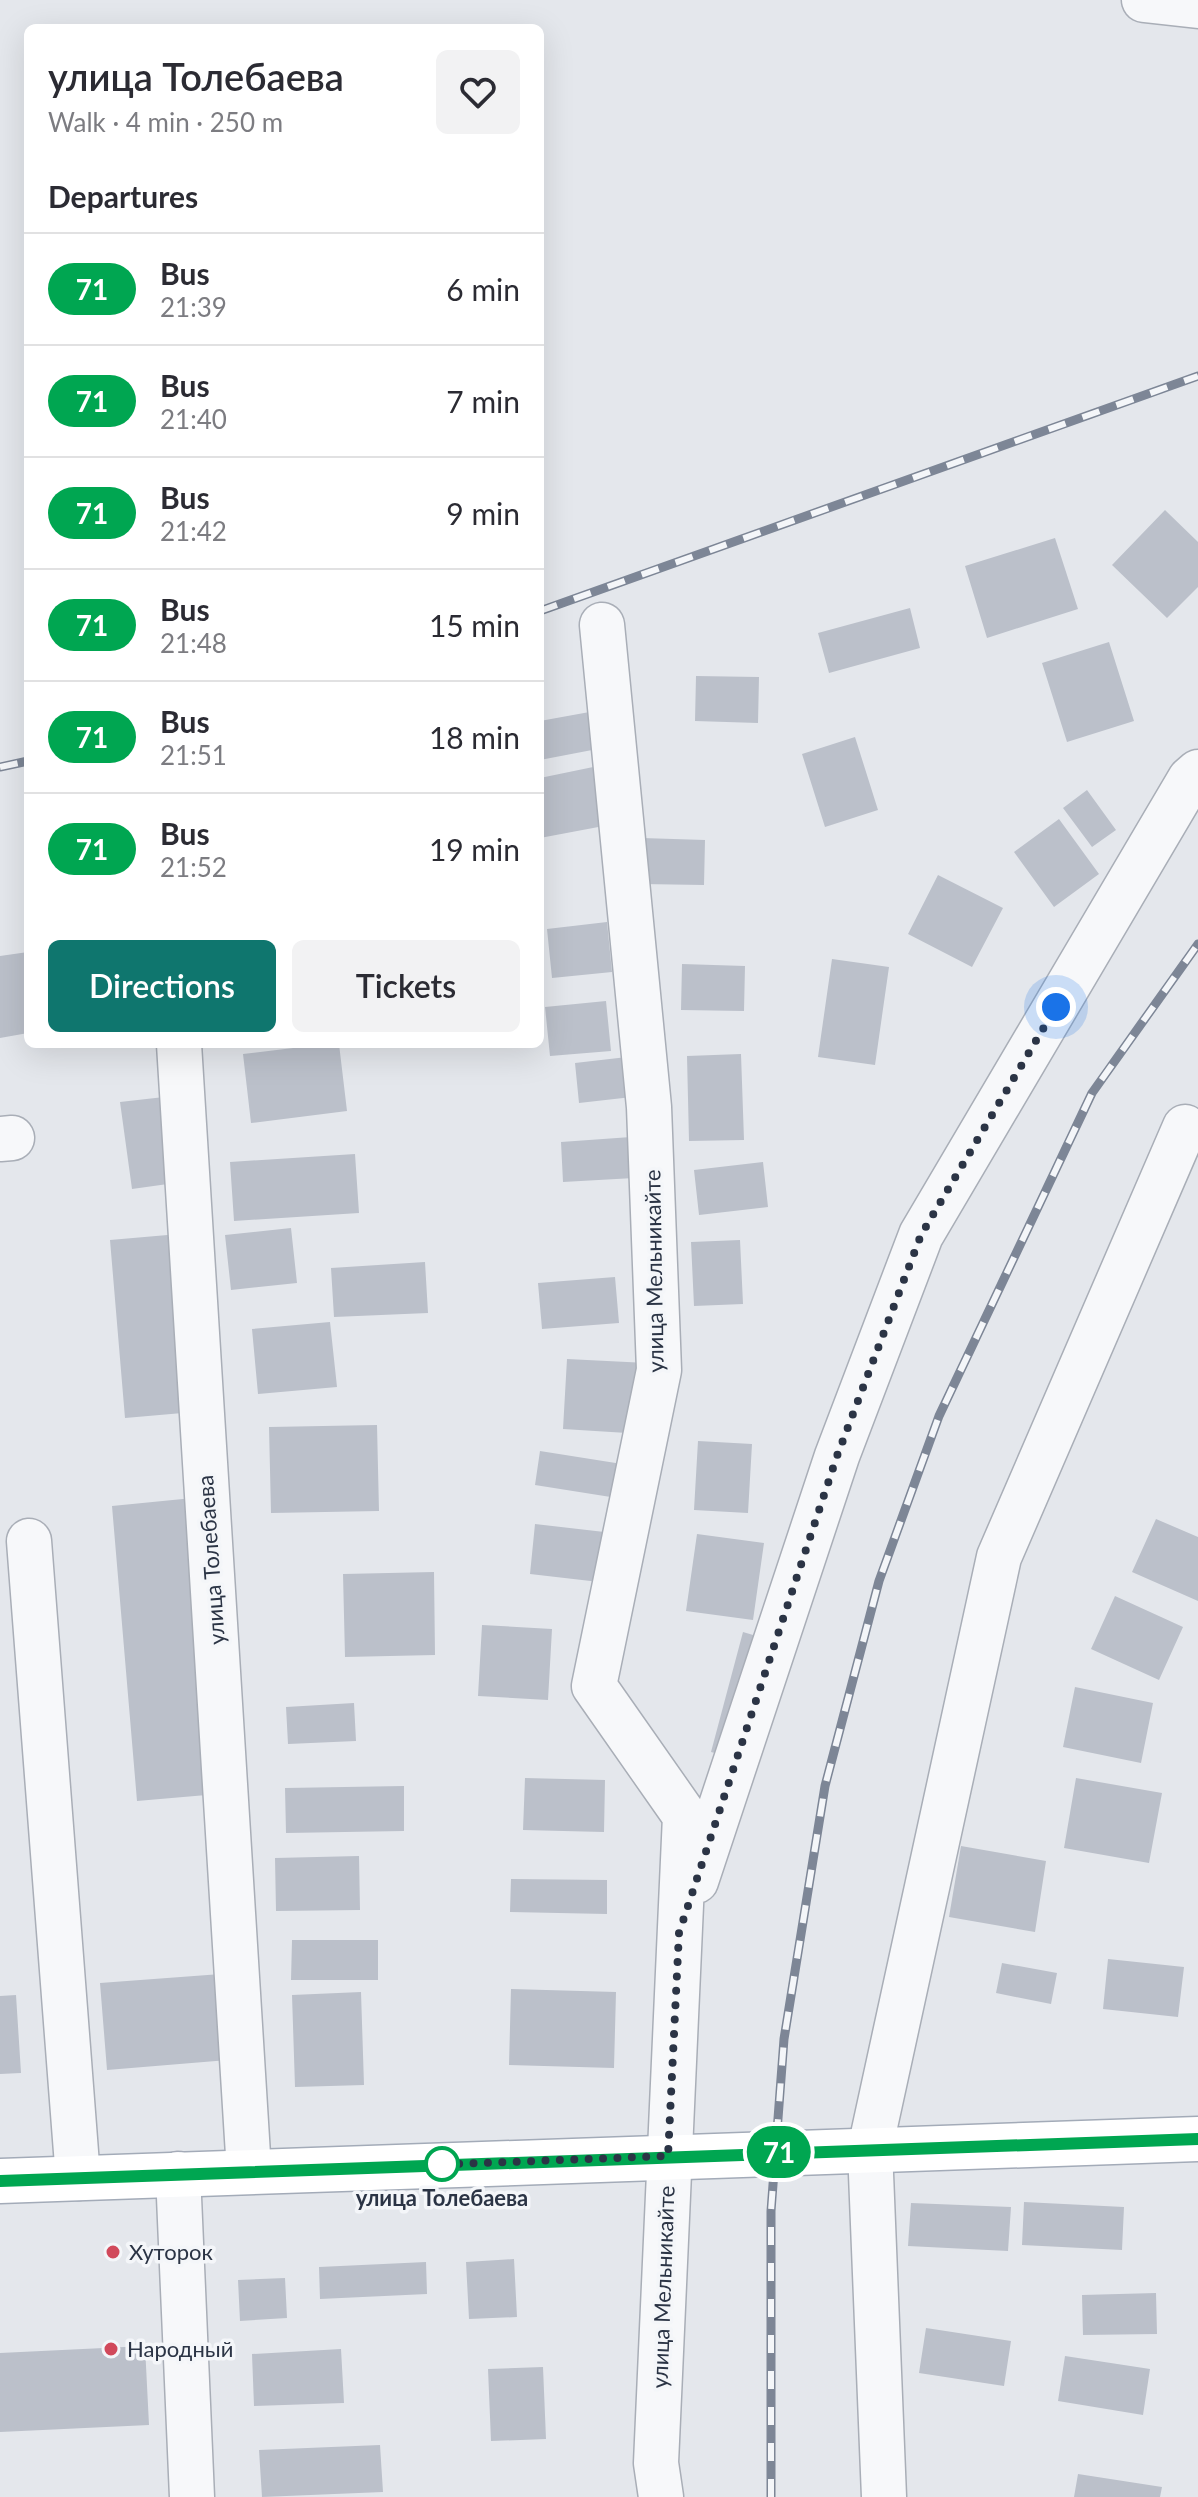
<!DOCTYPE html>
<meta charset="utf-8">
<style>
:root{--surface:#fff;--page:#f2f2f3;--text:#2b2b33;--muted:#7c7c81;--line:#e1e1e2;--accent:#0f766e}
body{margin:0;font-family:Lato,sans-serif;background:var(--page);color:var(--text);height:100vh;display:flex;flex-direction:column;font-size:30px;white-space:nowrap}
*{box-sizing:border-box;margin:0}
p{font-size:26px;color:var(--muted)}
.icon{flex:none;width:44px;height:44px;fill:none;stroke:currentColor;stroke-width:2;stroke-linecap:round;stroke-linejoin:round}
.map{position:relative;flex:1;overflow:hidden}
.sheet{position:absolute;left:24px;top:24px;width:520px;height:1024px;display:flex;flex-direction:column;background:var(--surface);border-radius:12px;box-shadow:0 8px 32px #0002}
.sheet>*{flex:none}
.badge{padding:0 16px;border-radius:26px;font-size:28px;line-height:52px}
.you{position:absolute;width:40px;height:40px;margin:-20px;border:6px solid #fff;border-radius:50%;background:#1a73e8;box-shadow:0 0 0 12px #1a73e833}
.map>.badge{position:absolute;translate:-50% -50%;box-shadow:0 0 0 4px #fff}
h2{padding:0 24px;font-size:30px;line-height:72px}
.round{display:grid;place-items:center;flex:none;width:84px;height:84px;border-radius:12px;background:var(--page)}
.head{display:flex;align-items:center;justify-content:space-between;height:136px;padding:0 24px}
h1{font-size:38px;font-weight:600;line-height:60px}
.action{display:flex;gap:16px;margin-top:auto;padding:16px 24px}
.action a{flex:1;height:92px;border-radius:12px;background:var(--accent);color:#fff;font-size:32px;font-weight:600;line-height:92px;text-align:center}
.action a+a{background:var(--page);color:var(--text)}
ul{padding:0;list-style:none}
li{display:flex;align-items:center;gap:24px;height:112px;padding:0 24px;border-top:2px solid var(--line)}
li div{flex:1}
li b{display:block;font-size:30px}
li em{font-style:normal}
li .badge{min-width:88px;font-weight:700;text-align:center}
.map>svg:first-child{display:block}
.building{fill:#bbc0ca}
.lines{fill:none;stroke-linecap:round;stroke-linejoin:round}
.minor-casing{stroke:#a9aeb7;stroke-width:47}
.major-casing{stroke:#a3abb8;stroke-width:47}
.minor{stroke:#f7f8fa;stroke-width:44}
.major{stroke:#fff;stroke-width:44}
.rail-casing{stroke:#7d8696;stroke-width:9}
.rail{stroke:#f4f6f9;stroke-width:6;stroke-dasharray:18;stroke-linecap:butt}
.line-casing{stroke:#fff;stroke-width:18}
.line{stroke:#00a651;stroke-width:12}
.walk{stroke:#2b3445;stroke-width:8;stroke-dasharray:0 14.4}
.stop-dot{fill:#fff;stroke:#00a651;stroke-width:4}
.poi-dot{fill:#d1495b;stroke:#f4f6f9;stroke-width:3}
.labels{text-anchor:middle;stroke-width:7;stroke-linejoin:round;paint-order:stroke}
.street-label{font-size:22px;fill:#2b3445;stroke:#f4f6f9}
.stop-label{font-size:22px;font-weight:bold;fill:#2b3445;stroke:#f4f6f9}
.poi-label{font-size:22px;fill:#2b3445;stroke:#f4f6f9;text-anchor:start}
</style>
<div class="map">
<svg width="1198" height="2497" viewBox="0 0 1198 2497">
<rect width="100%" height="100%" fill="#e4e7ec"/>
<path class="building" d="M 1165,510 L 1198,542 L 1198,587 L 1167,618 L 1112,565 Z
M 1055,538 L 1078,609 L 987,638 L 965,566 Z
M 910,608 L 920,648 L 829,673 L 818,633 Z
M 1109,642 L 1134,721 L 1067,742 L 1042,663 Z
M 696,676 L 759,677 L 758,723 L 695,721 Z
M 606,709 L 613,746 L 540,760 L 540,721 Z
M 855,737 L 878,810 L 825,827 L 802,754 Z
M 598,766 L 609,825 L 540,838 L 540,778 Z
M 1087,790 L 1116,830 L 1092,847 L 1063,808 Z
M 1059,819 L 1099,874 L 1054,907 L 1014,852 Z
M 642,838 L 705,840 L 704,885 L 641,884 Z
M 938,875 L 1003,908 L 972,967 L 908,934 Z
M 607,922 L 612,972 L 552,978 L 547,929 Z
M 28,952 L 28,1033 L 0,1038 L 0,956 Z
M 832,959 L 889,967 L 875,1065 L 818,1057 Z
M 682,964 L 745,966 L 744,1011 L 681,1010 Z
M 606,1001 L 611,1051 L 550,1056 L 545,1007 Z
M 326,1044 L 339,1044 L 347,1111 L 251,1123 L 243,1054 Z
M 741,1054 L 744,1140 L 689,1141 L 687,1056 Z
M 627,1057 L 632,1097 L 579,1103 L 575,1063 Z
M 164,1097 L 175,1183 L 132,1189 L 120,1102 Z
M 631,1137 L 634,1178 L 563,1182 L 561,1142 Z
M 355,1154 L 359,1213 L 234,1221 L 230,1162 Z
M 763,1162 L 768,1207 L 699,1215 L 694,1170 Z
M 291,1228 L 297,1283 L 231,1290 L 225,1235 Z
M 179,1234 L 194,1412 L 125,1418 L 110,1240 Z
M 740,1240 L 743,1304 L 694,1306 L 691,1242 Z
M 425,1262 L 428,1313 L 334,1317 L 331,1268 Z
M 615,1277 L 619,1323 L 542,1329 L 538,1283 Z
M 330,1322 L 337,1387 L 258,1394 L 252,1329 Z
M 567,1359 L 647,1363 L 643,1434 L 563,1429 Z
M 377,1425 L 379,1511 L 271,1513 L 269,1427 Z
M 698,1441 L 752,1444 L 748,1513 L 694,1510 Z
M 540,1451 L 622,1464 L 617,1498 L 535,1485 Z
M 193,1498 L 218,1794 L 137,1801 L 112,1506 Z
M 1156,1519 L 1198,1537 L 1198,1601 L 1132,1572 Z
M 535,1524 L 613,1533 L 608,1583 L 530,1574 Z
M 697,1534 L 764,1543 L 753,1620 L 686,1611 Z
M 434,1572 L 435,1655 L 345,1657 L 343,1574 Z
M 1115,1596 L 1183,1627 L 1159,1680 L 1091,1649 Z
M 482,1625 L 552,1629 L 548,1700 L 478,1696 Z
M 743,1632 L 767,1639 L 734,1758 L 711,1752 Z
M 1075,1687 L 1153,1703 L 1141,1763 L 1063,1747 Z
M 354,1703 L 356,1741 L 288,1744 L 286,1707 Z
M 525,1778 L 605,1780 L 604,1832 L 523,1830 Z
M 1076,1778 L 1162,1793 L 1149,1863 L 1064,1848 Z
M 404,1786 L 404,1831 L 286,1833 L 285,1788 Z
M 961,1846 L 1046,1861 L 1035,1932 L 949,1917 Z
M 359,1856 L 360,1910 L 276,1911 L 275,1858 Z
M 511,1879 L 607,1880 L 607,1914 L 510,1912 Z
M 292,1940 L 378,1940 L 378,1980 L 291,1980 Z
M 1108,1959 L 1184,1967 L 1178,2017 L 1103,2009 Z
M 1002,1963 L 1057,1973 L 1051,2004 L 996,1993 Z
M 221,1974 L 228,2060 L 107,2070 L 100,1983 Z
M 511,1989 L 616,1992 L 614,2068 L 509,2065 Z
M 361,1992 L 364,2085 L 295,2087 L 292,1995 Z
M 16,1995 L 21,2073 L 0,2074 L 0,1996 Z
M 1024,2202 L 1124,2207 L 1122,2250 L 1022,2245 Z
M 911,2203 L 1011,2207 L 1008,2251 L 908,2246 Z
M 514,2259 L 517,2317 L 469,2319 L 466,2262 Z
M 426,2262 L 427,2294 L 320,2299 L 319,2267 Z
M 285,2278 L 287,2318 L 240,2321 L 238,2280 Z
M 1156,2293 L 1157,2334 L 1083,2335 L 1082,2295 Z
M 926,2328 L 1011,2341 L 1004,2386 L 919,2373 Z
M 145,2346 L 149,2425 L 0,2432 L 0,2353 Z
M 341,2349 L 344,2403 L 254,2406 L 252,2354 Z
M 1065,2356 L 1150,2369 L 1143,2415 L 1058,2401 Z
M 543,2367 L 546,2439 L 491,2441 L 488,2369 Z
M 380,2445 L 383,2492 L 262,2497 L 259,2450 Z
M 1078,2474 L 1162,2487 L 1160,2497 L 1074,2497 Z"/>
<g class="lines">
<defs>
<path id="minor" d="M 1144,0 L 1198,6
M 602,625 L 649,1107 L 659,1370 L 594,1686 L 685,1816 L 656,2463 L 661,2497
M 179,1044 L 249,2171
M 0,1139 L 12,1138
M 29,1541 L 78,2178
M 696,1881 L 837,1456 L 921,1235 L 1190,779 L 1198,772
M 178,2174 L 192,2497
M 884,2497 L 870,2149 L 999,1557 L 1185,1127"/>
<path id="major" d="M 0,2181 L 1198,2139"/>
</defs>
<use href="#minor" class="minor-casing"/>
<use href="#major" class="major-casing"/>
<use href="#minor" class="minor"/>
<use href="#major" class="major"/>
<defs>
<path id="rail" d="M 540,611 L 1198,376
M 0,767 L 28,761
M 771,2497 L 771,2211 L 784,2039 L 825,1786 L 879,1581 L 939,1416 L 1092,1093 L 1198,944"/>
</defs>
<use href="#rail" class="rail-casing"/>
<use href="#rail" class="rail"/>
</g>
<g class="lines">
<defs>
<path id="line" d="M 0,2181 L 1198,2139"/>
</defs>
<use href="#line" class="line-casing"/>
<use href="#line" class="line"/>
<path class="walk" d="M 442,2164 L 429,2165 L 668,2156 L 679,1933 L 837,1456 L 921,1235 L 1056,1007"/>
</g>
<circle class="stop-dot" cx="442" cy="2164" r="16"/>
<g class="poi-dot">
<circle cx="113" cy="2252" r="8"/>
<circle cx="111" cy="2349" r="8"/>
</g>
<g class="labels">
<g class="street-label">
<text transform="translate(654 1271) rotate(-91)" y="8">улица Мельникайте</text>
<text transform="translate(211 1560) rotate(-94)" y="8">улица Толебаева</text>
<text transform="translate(663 2287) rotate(-88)" y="8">улица Мельникайте</text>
</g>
<g class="stop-label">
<text x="442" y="2206">улица Толебаева</text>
</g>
<g class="poi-label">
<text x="129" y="2260">Хуторок</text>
<text x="127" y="2357">Народный</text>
</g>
</g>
</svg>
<div class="you" style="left:1056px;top:1007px"></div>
<b class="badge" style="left:779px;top:2152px;background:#00a651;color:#fff">71</b>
<section class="sheet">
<div class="head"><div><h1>улица Толебаева</h1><p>Walk · 4 min · 250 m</p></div><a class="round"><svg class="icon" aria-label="heart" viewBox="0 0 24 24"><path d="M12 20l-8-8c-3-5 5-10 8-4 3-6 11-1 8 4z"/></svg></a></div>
<h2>Departures</h2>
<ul>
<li><span class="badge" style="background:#00a651;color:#fff">71</span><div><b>Bus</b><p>21:39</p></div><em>6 min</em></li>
<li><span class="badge" style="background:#00a651;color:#fff">71</span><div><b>Bus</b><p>21:40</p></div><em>7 min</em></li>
<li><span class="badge" style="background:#00a651;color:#fff">71</span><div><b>Bus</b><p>21:42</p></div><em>9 min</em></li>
<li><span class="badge" style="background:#00a651;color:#fff">71</span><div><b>Bus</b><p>21:48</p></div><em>15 min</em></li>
<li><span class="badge" style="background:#00a651;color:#fff">71</span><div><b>Bus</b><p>21:51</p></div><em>18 min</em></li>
<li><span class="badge" style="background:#00a651;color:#fff">71</span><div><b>Bus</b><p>21:52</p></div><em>19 min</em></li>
</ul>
<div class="action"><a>Directions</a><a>Tickets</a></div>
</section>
</div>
